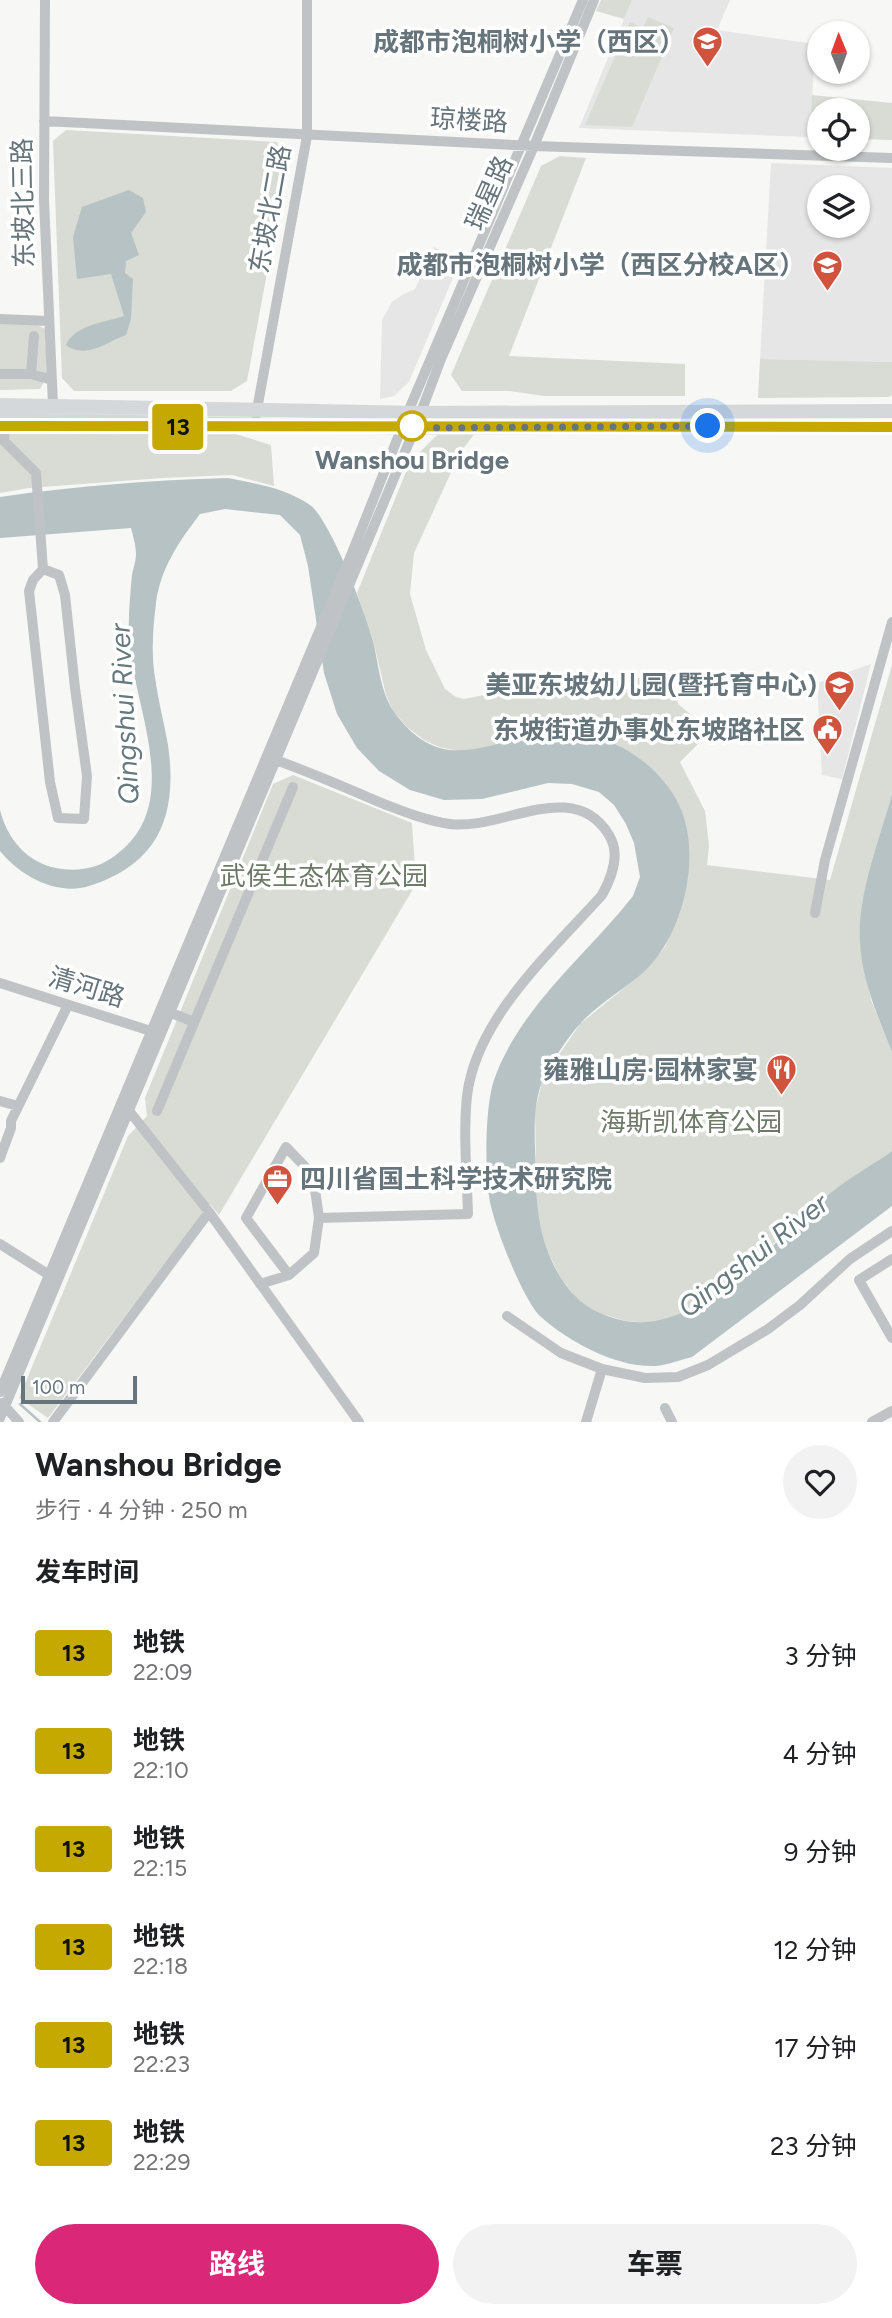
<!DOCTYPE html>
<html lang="zh">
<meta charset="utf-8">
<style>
:root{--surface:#fff;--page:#f2f2f2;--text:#202124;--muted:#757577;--accent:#db2777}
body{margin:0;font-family:Figtree,"Noto Sans SC",sans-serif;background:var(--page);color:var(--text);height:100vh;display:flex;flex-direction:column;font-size:26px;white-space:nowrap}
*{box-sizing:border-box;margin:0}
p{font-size:23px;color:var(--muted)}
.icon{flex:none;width:38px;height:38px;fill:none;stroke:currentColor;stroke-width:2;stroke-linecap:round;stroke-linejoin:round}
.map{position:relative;height:1422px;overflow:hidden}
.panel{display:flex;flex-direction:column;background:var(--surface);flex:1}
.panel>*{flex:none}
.badge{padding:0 14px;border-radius:5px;font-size:24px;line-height:46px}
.needle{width:46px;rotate:359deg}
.tools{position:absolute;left:807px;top:21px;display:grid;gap:14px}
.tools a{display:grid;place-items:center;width:63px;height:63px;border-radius:50%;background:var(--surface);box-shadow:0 2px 5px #0004;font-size:35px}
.scale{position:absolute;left:21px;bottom:18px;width:116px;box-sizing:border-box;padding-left:7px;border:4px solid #66747c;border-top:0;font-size:19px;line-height:24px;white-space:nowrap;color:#66747c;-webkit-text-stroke:5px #fff;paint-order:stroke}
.you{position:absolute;width:35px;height:35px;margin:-18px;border:5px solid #fff;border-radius:50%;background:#1a73e8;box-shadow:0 0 0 10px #1a73e833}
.map>.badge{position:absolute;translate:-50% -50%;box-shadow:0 0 0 4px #fff}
h2{padding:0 35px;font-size:26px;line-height:63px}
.round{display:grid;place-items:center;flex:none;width:74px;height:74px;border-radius:37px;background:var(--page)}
.overview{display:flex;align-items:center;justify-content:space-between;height:119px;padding:0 35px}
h1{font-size:33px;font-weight:700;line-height:52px}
.cta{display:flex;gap:14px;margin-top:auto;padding:14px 35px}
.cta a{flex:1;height:80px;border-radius:42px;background:var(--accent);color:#fff;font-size:28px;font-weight:700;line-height:80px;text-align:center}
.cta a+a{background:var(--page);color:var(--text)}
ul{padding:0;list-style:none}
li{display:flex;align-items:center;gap:21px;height:98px;padding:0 35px}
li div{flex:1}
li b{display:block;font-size:26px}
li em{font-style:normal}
li .badge{min-width:77px;font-weight:700;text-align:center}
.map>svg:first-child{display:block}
.built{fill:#e5e6e5;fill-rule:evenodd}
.green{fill:#d8dcd5}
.water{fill:#b6c2c4}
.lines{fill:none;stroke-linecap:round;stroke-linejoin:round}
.stream{stroke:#b6c2c4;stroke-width:2.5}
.minor{stroke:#bfc3c6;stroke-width:10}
.major{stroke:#d4d8da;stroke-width:14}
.line-casing{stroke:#fff;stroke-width:16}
.line{stroke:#c5a900;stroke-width:10}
.walk{stroke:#66747c;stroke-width:7;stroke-dasharray:0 12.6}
.stop-dot{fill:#fff;stroke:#c5a900;stroke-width:3.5}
.labels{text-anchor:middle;stroke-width:7;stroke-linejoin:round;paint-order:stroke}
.poi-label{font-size:26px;font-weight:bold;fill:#66747c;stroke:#fff;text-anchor:end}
.street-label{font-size:26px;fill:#66747c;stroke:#fff}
.stop-label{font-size:26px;font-weight:bold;fill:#66747c;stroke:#fff}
.park-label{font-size:26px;fill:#6d7a68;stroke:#fff}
.water-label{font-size:28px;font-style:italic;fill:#667a7e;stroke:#fff}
</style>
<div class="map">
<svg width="892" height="1422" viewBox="0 0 892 1422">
<rect width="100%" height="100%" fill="#f7f7f5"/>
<path class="built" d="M 632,0 L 730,0 L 717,30 L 815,44 L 810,137 L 579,128 Z
M 771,163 L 892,168 L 892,362 L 760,359 ZM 819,187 L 858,187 L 858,226 L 819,226 Z
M 434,247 L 460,261 L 409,382 L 394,396 L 380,399 L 382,320 L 392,302 L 402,295 L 415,289 Z
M 871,664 L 842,779 L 822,775 L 817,683 Z"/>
<path class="green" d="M 601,0 L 632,0 L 624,19 L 596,11 Z
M 648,17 L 674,28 L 632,127 L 585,125 L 630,22 L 643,28 Z
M 812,95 L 892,103 L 892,140 L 858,139 L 858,110 L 819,110 L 819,137 L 810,137 Z
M 66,130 L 277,142 L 287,165 L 247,381 L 231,391 L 74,391 L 62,378 L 53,141 Z
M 560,156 L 586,158 L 509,356 L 685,364 L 685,396 L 544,396 L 510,391 L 462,391 L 451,375 L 541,166 Z
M 0,324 L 36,324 L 45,329 L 47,376 L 40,389 L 0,390 Z
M 760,359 L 892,362 L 892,395 L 889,397 L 758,398 Z
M 0,429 L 229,432 L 271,445 L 274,486 L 232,475 L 162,478 L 29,488 L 0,493 Z
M 475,433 L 460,453 L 414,553 L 410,594 L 426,650 L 445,689 L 456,697 L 464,699 L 581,676 L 615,681 L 673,673 L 678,704 L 711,731 L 680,762 L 705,811 L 709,846 L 707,865 L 830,880 L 892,665 L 892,794 L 864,900 L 860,942 L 871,1000 L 892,1052 L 892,1151 L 833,1191 L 725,1287 L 694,1309 L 673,1318 L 651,1323 L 626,1321 L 602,1314 L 580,1303 L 561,1278 L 544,1245 L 537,1217 L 535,1111 L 543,1078 L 580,1024 L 647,969 L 665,947 L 678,915 L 686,824 L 486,749 L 465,752 L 439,747 L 424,740 L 407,727 L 393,711 L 386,695 L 373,640 L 357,593 L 410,462 L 438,434 Z
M 293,775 L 412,823 L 416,884 L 219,1215 L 210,1204 L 48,1418 L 19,1398 L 128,1136 L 147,1116 L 145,1098 L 273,784 Z"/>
<path class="water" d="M 129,190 L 143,198 L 146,212 L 131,233 L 139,255 L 126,261 L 125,273 L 133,279 L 131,319 L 126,335 C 106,342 86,360 66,345 C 76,324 104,323 124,316 L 111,274 L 77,279 L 73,237 L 82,207 Z
M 228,478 C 257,484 285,488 310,505 C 330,519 366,614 373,641 C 379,665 380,695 397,716 C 440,771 480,746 534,735 C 589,723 648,750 676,799 C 704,848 685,931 647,969 C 626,989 598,1003 579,1025 C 569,1036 550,1064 544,1077 C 531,1106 535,1141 536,1172 C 536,1211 540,1244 561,1278 C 576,1301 590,1311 617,1319 C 698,1342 775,1236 833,1191 C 851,1177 872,1165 892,1151 L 892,1206 L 692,1357 C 680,1360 667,1365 656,1366 C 617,1368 569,1342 541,1317 C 523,1301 492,1221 489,1196 C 485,1168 485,1107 494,1080 C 520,1006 586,956 633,896 L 640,877 L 634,843 L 626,824 L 614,805 L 599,792 L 572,784 L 548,783 L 482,799 L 444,800 L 410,790 L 379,771 L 357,748 L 337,714 L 324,673 L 308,566 L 300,535 L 280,515 L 225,509 L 200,514 C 180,540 160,569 156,603 C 153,626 151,655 155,677 C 158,700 164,722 168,745 C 178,815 159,864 89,886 C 57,896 20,876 0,851 L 0,810 C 7,838 26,862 56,868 C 77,872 98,869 116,855 C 185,804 134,709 129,640 C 128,619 130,596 132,575 C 133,569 136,561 136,554 C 136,546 133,536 131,528 L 0,538 L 0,497 C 76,486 151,480 228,478 Z
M 892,794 L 892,1052 C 878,1017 862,981 860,942 C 857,895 880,839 892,794 Z"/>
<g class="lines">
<path class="stream" d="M 20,1404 L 40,1422"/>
<path class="minor" d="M 45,0 L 44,200 L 53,405
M 44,121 L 534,146 L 892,158
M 0,319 L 49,321
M 0,374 L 31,374 L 52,380
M 31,374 L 34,336
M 256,415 L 307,136 L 307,0
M 5,420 L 4,441 L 36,473 L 43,569 L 33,580 L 29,591 L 50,782 L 58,818 L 84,819 L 87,776 L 75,688 L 65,595 L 59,575 L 43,569
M 270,758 C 308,771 346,788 384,804 C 405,812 427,821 450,824 C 502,831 573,776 609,835 C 621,854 612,877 602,895 C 552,951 476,1018 467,1096 C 463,1135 467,1175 468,1214 L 319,1218
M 815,913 L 825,860 L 892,622
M 0,983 L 157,1033
M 169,1012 L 194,1022
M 0,1101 L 18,1106
M 126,1107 L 209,1212 L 359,1422
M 157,1111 L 293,787
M 0,1158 L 11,1128 L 11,1121 L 68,1005
M 0,1244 L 54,1278
M 892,1259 L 859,1280 L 892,1338
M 260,1284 L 289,1275 L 314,1253 L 319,1218 L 313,1175 L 286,1147 L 246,1218 L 289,1275
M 507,1316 L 561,1353 L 602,1369 L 645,1378 L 678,1377 L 708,1365 L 768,1329 L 800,1305 L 850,1259 L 892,1231
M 0,1392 L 352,553 L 408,412 L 583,0
M 2,1403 L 19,1422
M 665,1408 L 672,1422
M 0,1418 L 415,428 L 441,359 L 534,146 L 594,0
M 53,1422 L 209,1212
M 586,1422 L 602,1369
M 872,1422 L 892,1411"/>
<path class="major" d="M 0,405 L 420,413 L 892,411
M 0,419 L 415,428 L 892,426"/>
</g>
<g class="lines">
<defs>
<path id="line" d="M 0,426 L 892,427"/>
</defs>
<use href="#line" class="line-casing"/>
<use href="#line" class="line"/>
<path class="walk" d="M 412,426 L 415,428 L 708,426"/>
</g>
<defs>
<symbol id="school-pin" viewBox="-11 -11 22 30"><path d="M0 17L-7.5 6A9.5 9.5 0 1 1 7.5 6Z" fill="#cf533d" stroke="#fff"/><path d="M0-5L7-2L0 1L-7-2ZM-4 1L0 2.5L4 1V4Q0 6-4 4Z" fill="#fff"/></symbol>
<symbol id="civic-pin" viewBox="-11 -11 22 30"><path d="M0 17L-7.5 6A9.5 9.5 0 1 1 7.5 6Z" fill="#cf533d" stroke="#fff"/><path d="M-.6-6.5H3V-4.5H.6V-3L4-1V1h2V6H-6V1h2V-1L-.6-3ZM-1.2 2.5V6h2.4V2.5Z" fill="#fff"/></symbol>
<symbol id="restaurant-pin" viewBox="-11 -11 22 30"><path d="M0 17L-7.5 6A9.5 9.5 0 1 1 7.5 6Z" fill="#cf533d" stroke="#fff"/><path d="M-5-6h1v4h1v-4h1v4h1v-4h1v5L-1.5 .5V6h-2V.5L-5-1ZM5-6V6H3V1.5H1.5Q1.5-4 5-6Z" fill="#fff"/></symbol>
<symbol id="office-pin" viewBox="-11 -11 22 30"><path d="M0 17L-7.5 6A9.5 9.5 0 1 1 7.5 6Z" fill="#cf533d" stroke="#fff"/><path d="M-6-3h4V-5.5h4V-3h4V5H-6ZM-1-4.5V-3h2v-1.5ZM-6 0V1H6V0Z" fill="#fff"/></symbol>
</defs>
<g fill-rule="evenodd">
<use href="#school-pin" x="690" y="24" width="35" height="47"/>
<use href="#school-pin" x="810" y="248" width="35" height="47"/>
<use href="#school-pin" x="822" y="668" width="35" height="47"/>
<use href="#civic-pin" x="810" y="712" width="35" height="47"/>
<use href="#restaurant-pin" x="764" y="1052" width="35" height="47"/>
<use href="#office-pin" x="260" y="1162" width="35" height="47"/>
</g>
<circle class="stop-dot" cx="412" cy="426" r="14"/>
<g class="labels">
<g class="poi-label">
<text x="685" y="51">成都市泡桐树小学（西区）</text>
<text x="805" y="274">成都市泡桐树小学（西区分校A区）</text>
<text x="817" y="694">美亚东坡幼儿园(暨托育中心)</text>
<text x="805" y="739">东坡街道办事处东坡路社区</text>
<text x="758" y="1079">雍雅山房·园林家宴</text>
<text x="300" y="1188" text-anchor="start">四川省国土科学技术研究院</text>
</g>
<g class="street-label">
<text transform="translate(469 120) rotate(3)" y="9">琼楼路</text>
<text transform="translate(489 193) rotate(-66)" y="9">瑞星路</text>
<text transform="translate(23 203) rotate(-91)" y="9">东坡北三路</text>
<text transform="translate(270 209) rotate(-80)" y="9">东坡北二路</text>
<text transform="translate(87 987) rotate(17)" y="9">清河路</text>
</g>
<g class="stop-label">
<text x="412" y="469">Wanshou Bridge</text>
</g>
<g class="park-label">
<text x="324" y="885">武侯生态体育公园</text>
<text x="691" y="1131">海斯凯体育公园</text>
</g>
<g class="water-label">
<text transform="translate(124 714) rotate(-93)" y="10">Qingshui River</text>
<text transform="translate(753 1255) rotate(-38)" y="10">Qingshui River</text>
</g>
</g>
</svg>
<div class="tools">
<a><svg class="needle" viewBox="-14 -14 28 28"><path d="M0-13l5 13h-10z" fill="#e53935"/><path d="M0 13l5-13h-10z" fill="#757577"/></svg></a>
<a><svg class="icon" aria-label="locate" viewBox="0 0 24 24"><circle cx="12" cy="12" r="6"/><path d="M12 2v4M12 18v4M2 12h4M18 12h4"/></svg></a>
<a><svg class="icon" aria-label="layers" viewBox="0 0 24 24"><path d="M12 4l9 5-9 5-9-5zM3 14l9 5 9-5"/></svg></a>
</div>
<div class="scale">100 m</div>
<div class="you" style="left:708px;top:426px"></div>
<b class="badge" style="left:178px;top:427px;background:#c5a900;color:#111">13</b>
</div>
<section class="panel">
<div class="overview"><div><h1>Wanshou Bridge</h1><p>步行 · 4 分钟 · 250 m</p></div><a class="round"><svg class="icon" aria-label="heart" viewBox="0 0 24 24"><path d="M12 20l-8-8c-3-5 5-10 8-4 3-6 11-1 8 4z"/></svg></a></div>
<h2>发车时间</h2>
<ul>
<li><span class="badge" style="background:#c5a900;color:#111">13</span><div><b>地铁</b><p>22:09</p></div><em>3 分钟</em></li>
<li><span class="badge" style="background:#c5a900;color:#111">13</span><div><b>地铁</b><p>22:10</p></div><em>4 分钟</em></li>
<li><span class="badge" style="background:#c5a900;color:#111">13</span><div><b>地铁</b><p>22:15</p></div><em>9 分钟</em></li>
<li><span class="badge" style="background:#c5a900;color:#111">13</span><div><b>地铁</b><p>22:18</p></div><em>12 分钟</em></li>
<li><span class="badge" style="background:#c5a900;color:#111">13</span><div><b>地铁</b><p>22:23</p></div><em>17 分钟</em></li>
<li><span class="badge" style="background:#c5a900;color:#111">13</span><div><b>地铁</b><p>22:29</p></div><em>23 分钟</em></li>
</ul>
<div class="cta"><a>路线</a><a>车票</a></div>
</section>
